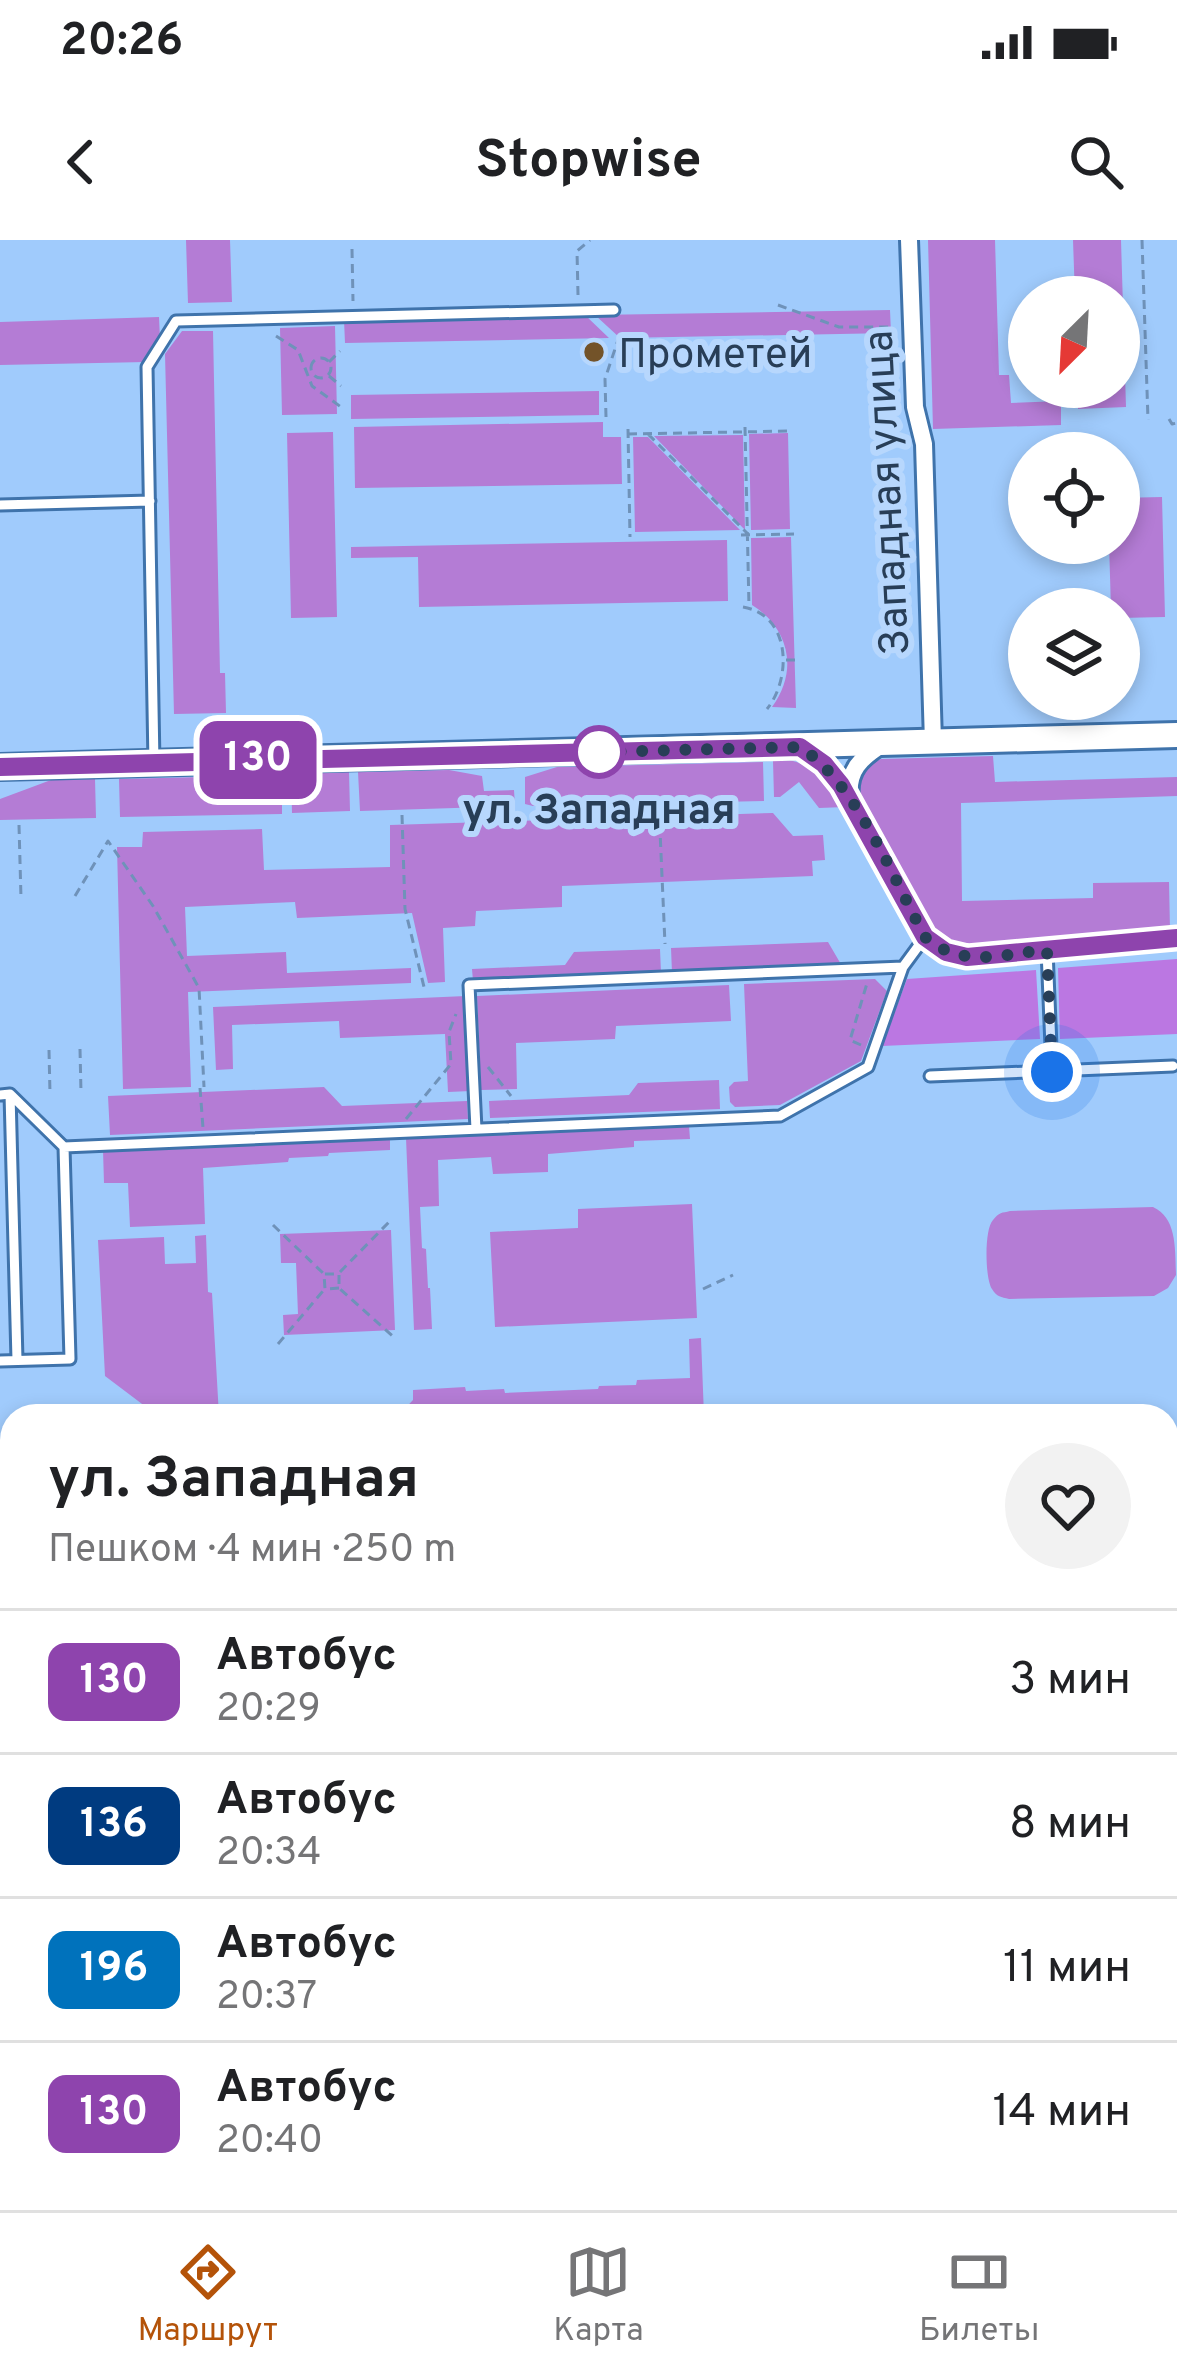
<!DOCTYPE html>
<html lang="ru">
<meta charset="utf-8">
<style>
:root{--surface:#fff;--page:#f2f2f2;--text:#202124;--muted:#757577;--line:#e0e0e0;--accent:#b45309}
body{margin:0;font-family:Overpass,sans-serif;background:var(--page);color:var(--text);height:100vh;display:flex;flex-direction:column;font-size:45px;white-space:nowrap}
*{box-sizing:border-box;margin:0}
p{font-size:39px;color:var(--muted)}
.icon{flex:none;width:66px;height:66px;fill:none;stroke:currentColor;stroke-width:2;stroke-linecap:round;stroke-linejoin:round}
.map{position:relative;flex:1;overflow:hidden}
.sheet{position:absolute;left:0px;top:1164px;width:1179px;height:807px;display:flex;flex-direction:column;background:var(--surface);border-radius:36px 36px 0 0;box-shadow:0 6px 18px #0003}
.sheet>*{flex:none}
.badge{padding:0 24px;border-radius:18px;font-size:42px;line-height:78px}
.needle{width:78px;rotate:204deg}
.controls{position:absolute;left:1008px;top:36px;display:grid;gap:24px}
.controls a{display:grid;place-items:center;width:132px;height:132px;border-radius:50%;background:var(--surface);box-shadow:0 6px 18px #0003;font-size:60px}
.you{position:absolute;width:60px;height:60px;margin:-30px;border:9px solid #fff;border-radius:50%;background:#1a73e8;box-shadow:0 0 0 18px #1a73e833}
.map>.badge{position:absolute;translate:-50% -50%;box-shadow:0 0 0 6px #fff}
.round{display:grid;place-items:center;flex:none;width:126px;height:126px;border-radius:63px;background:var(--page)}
.headline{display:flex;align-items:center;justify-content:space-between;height:204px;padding:0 48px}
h1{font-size:57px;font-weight:700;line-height:90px}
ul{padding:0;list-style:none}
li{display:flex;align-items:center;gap:36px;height:144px;padding:0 48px;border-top:3px solid var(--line)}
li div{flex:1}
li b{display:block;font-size:45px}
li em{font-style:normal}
li .badge{min-width:132px;font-weight:700;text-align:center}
.status{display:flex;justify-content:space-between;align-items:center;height:84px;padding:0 60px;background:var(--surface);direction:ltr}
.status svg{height:33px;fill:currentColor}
header{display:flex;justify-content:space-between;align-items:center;height:156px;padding:0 48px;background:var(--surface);font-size:54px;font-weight:700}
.tabs{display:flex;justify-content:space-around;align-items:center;height:168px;border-top:3px solid var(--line);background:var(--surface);font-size:33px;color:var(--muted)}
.tabs a{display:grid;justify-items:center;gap:6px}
.tabs .active{color:var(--accent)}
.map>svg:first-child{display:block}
.green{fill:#b47cd5}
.forest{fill:#bb77e2}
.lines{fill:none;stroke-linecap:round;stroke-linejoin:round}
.lane-casing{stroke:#3f73ab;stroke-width:15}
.street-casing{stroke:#3f73ab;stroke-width:22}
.secondary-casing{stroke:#3f73ab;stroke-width:30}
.path{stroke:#6f92b9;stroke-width:3;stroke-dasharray:9 6;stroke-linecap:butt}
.lane{stroke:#fff;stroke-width:9}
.street{stroke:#fff;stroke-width:16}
.secondary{stroke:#fff;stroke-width:24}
.line-casing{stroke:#fff;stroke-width:27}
.line{stroke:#8e44ad;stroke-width:18}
.walk{stroke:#283e57;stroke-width:12;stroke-dasharray:0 21.6}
.poi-dot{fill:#735329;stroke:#b7d7fd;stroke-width:4.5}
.stop-dot{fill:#fff;stroke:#8e44ad;stroke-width:6}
.labels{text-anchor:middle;stroke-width:12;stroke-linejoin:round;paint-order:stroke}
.poi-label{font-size:42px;fill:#283e57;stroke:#b7d7fd;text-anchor:start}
.street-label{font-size:42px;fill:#283e57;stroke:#b7d7fd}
.stop-label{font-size:42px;font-weight:bold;fill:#283e57;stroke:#b7d7fd}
</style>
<div class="status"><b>20:26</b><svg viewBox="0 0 49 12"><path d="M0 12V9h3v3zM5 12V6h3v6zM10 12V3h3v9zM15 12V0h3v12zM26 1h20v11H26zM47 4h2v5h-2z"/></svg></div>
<header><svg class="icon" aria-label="back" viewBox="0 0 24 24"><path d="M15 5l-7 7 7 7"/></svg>Stopwise<svg class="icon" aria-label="search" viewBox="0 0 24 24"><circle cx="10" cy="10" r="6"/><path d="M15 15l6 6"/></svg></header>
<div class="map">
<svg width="1177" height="1970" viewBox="0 0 1177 1970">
<rect width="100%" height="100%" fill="#a0cbfc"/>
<path class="green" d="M 186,0 L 230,0 L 232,62 L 188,63 Z
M 928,0 L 995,0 L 999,135 L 1009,135 L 1011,163 L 1061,161 L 1061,185 L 933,189 Z
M 1073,0 L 1121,0 L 1126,167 L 1078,169 L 1078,147 L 1119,147 L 1119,57 L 1075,57 Z
M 890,70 L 891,93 L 620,98 L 595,75 Z
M 585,75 L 609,98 L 345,103 L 344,80 Z
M 159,77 L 160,99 L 146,122 L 0,125 L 0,82 Z
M 335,86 L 337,174 L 282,175 L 280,88 Z
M 182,91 L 213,91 L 220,433 L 225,433 L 226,473 L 174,474 L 165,114 Z
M 599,151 L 599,175 L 351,179 L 351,155 Z
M 603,182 L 603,197 L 621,197 L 622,244 L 355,248 L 354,187 Z
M 333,192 L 337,377 L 291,378 L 287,193 Z
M 788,193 L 790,289 L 751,290 L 749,194 Z
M 743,195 L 745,290 L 654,196 Z
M 648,197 L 740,290 L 635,292 L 633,197 Z
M 1162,257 L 1165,377 L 1119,378 L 1119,369 L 1111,369 L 1109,303 L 1119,303 L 1119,258 Z
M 791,297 L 796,468 L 772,467 C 799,430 789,388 752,365 L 751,298 Z
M 727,300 L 728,361 L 419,367 L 418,317 L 351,318 L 351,307 Z
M 993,516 L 995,542 L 1177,537 L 1177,556 L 961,563 L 962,661 L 1093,658 L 1093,643 L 1169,642 L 1170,690 L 964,710 L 946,704 L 929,690 L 857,556 C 856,537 864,526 881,519 Z
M 773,521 C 780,521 787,519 793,521 C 814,526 833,551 845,567 L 819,568 L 799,542 L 780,557 L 774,557 Z
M 763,522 L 764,561 L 533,566 L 525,564 L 525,537 L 557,527 Z
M 449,530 L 482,536 L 484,551 L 514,550 L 515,566 L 360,571 L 358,532 Z
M 349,532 L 350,571 L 292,573 L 291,534 Z
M 282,535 L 282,574 L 120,577 L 119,539 Z
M 95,539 L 96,578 L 0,580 L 0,559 L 51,540 Z
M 773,573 L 793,596 L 823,595 L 825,620 L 812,621 L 813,636 L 562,646 L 562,667 L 476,671 L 475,686 L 443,688 L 445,742 L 428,743 L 412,673 L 297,678 L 295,662 L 185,667 L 187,716 L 286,712 L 287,733 L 411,728 L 411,743 L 188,752 L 191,847 L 123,849 L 117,607 L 142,607 L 143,592 L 262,589 L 264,630 L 390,627 L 390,585 Z
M 828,702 L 842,726 L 672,733 L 671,708 Z
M 660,709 L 661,733 L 473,741 L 472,729 L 565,725 L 574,712 Z
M 875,739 L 887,751 L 861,821 L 780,865 L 735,867 L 730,862 L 729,847 L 734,842 L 748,841 L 744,744 Z
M 729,745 L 731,781 L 616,786 L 615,799 L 516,803 L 517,849 L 481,850 L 477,756 Z
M 466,756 L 471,851 L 448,852 L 445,794 L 340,798 L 339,781 L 232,785 L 233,829 L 216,830 L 213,767 Z
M 719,840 L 720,869 L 490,878 L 489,861 L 629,855 L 638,843 Z
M 324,847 L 342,866 L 467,861 L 468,879 L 110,895 L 108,856 Z
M 689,886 L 690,899 L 634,901 L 634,907 L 548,914 L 548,932 L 493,934 L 491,917 L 438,920 L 439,966 L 420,967 L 422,1008 L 426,1009 L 428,1048 L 430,1048 L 432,1089 L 414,1090 L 406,898 Z
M 390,898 L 390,910 L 329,913 L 328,916 L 289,918 L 288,922 L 203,928 L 205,984 L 130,987 L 128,943 L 104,943 L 103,910 Z
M 692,964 L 697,1078 L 495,1087 L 490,992 L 578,988 L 578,969 Z
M 1153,967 C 1177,978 1175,1008 1176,1035 L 1168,1048 L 1154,1056 L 1009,1059 C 1001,1057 997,1057 992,1049 C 985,1039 984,989 993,980 C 999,972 1002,973 1010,971 Z
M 391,990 L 395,1090 L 284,1095 L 283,1075 L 298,1074 L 296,1023 L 281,1023 L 280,994 Z
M 206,995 L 208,1052 L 212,1053 L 219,1176 L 158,1176 L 105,1136 L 98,1000 L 164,997 L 165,1024 L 196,1023 L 195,996 Z
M 701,1098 L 704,1176 L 398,1176 L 413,1160 L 413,1150 L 465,1147 L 466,1151 L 504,1149 L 505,1153 L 598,1149 L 599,1146 L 636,1145 L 637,1140 L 690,1138 L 689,1099 Z
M 0,1302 L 12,1302 L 12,1666 L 0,1667 Z"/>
<path class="forest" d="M 1177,719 L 1177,794 L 1060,799 L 1058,728 Z
M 1036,730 L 1040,799 L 882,806 L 907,739 Z"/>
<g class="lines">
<defs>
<path id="lane" d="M 0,265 L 150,261
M 154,523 L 147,127 L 176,81 L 614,70
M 1047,710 L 1052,831
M 930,836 L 1173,826
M 10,854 L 17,1120
M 0,855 L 10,854 L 64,907 L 70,1119 L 0,1121
M 476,889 L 469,745 L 903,727
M 64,907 L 780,876 L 868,827 L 903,727 L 925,697
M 1167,1782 L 1177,1782
M 0,1848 L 12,1847
M 22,1959 L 23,1970"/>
<path id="street" d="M 909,0 L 915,167 L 924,204 L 933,502
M 800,507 L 824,524 L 841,545 L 925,697 L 946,712 L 967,717 L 1177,698
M 850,558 C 847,530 861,518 883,504
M 0,1677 L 12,1677"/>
<path id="secondary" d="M 0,527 L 1177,495"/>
</defs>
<use href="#lane" class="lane-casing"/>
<use href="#street" class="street-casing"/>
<use href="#secondary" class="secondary-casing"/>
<path class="path" d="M 1142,0 L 1148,180
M 352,9 L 353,61
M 578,55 L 577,11 L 590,0
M 778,65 L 839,87 L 892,87
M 276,96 L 298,110 L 312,146 L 341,167
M311 128a10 10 0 1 1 20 0a10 10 0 1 1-20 0Z
M 329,122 L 340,111
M 329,136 L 341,146
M 606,177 L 605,139 L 618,100
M 1169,179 L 1172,184 L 1177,183
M 745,187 L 749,367
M 628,189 L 630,297
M 628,194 L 791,191
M 648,194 L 747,293
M 741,295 L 794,294
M 743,367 C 791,375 792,438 767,469
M 786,420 L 798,420
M 659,568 L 665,704
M 402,575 L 405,669 L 424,747
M 19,585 L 21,658
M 75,656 L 108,601 L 153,666 L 199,748 L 204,847
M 861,805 L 850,800 L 868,740
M 80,809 L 81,853
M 49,810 L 50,854
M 488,827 L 511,856
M 200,848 L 203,888
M 406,879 L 451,824 L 449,792 L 456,774
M 273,985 L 323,1033
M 340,1032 L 391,980
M 339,1048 L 325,1049 L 324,1034 L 339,1034 L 339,1048 L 396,1099
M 703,1049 L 733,1035
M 278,1104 L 323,1051
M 12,1390 L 5,1407 L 12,1431
M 0,1459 L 12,1444"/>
<use href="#lane" class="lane"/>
<use href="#street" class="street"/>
<use href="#secondary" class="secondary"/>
</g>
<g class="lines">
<defs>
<path id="line" d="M 0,527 L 800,507 L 824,524 L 841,545 L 925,697 L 946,712 L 967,717 L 1177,698"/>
</defs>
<use href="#line" class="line-casing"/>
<use href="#line" class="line"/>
<path class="walk" d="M 599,512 L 800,507 C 856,542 893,638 925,697 C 962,729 1001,714 1047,710 L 1052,832"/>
</g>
<circle class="poi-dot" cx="594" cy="112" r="12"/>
<circle class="stop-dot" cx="599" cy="512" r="24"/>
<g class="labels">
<g class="poi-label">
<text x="618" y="127">Прометей</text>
</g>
<g class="street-label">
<text transform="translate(885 253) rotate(-93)" y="15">Западная улица</text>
</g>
<g class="stop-label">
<text x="599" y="583">ул. Западная</text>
</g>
</g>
</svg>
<div class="controls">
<a><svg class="needle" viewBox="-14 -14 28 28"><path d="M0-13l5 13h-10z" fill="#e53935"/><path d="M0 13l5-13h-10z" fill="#757577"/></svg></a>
<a><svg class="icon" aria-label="locate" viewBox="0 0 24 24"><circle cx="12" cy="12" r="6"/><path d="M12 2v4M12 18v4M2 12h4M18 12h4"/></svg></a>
<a><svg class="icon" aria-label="layers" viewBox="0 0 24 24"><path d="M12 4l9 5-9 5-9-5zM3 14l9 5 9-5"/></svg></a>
</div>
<div class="you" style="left:1052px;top:832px"></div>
<b class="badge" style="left:258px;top:520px;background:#8e44ad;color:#fff">130</b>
<section class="sheet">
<div class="headline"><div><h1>ул. Западная</h1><p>Пешком · 4 мин · 250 m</p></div><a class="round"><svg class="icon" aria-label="heart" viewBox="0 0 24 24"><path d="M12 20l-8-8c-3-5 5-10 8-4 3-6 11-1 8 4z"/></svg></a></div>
<ul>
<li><span class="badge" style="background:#8e44ad;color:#fff">130</span><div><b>Автобус</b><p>20:29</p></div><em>3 мин</em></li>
<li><span class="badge" style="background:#003b80;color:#fff">136</span><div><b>Автобус</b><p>20:34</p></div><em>8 мин</em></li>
<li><span class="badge" style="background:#0072bc;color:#fff">196</span><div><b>Автобус</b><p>20:37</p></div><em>11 мин</em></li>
<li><span class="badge" style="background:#8e44ad;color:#fff">130</span><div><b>Автобус</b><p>20:40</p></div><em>14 мин</em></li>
</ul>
</section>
</div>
<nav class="tabs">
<a class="active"><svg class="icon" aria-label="directions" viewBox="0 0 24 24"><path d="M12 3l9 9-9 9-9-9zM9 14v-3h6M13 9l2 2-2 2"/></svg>Маршрут</a>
<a><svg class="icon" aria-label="map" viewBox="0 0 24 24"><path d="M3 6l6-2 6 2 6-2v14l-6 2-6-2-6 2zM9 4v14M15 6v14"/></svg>Карта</a>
<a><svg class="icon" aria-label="tickets" viewBox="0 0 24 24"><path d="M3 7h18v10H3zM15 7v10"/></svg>Билеты</a>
</nav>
